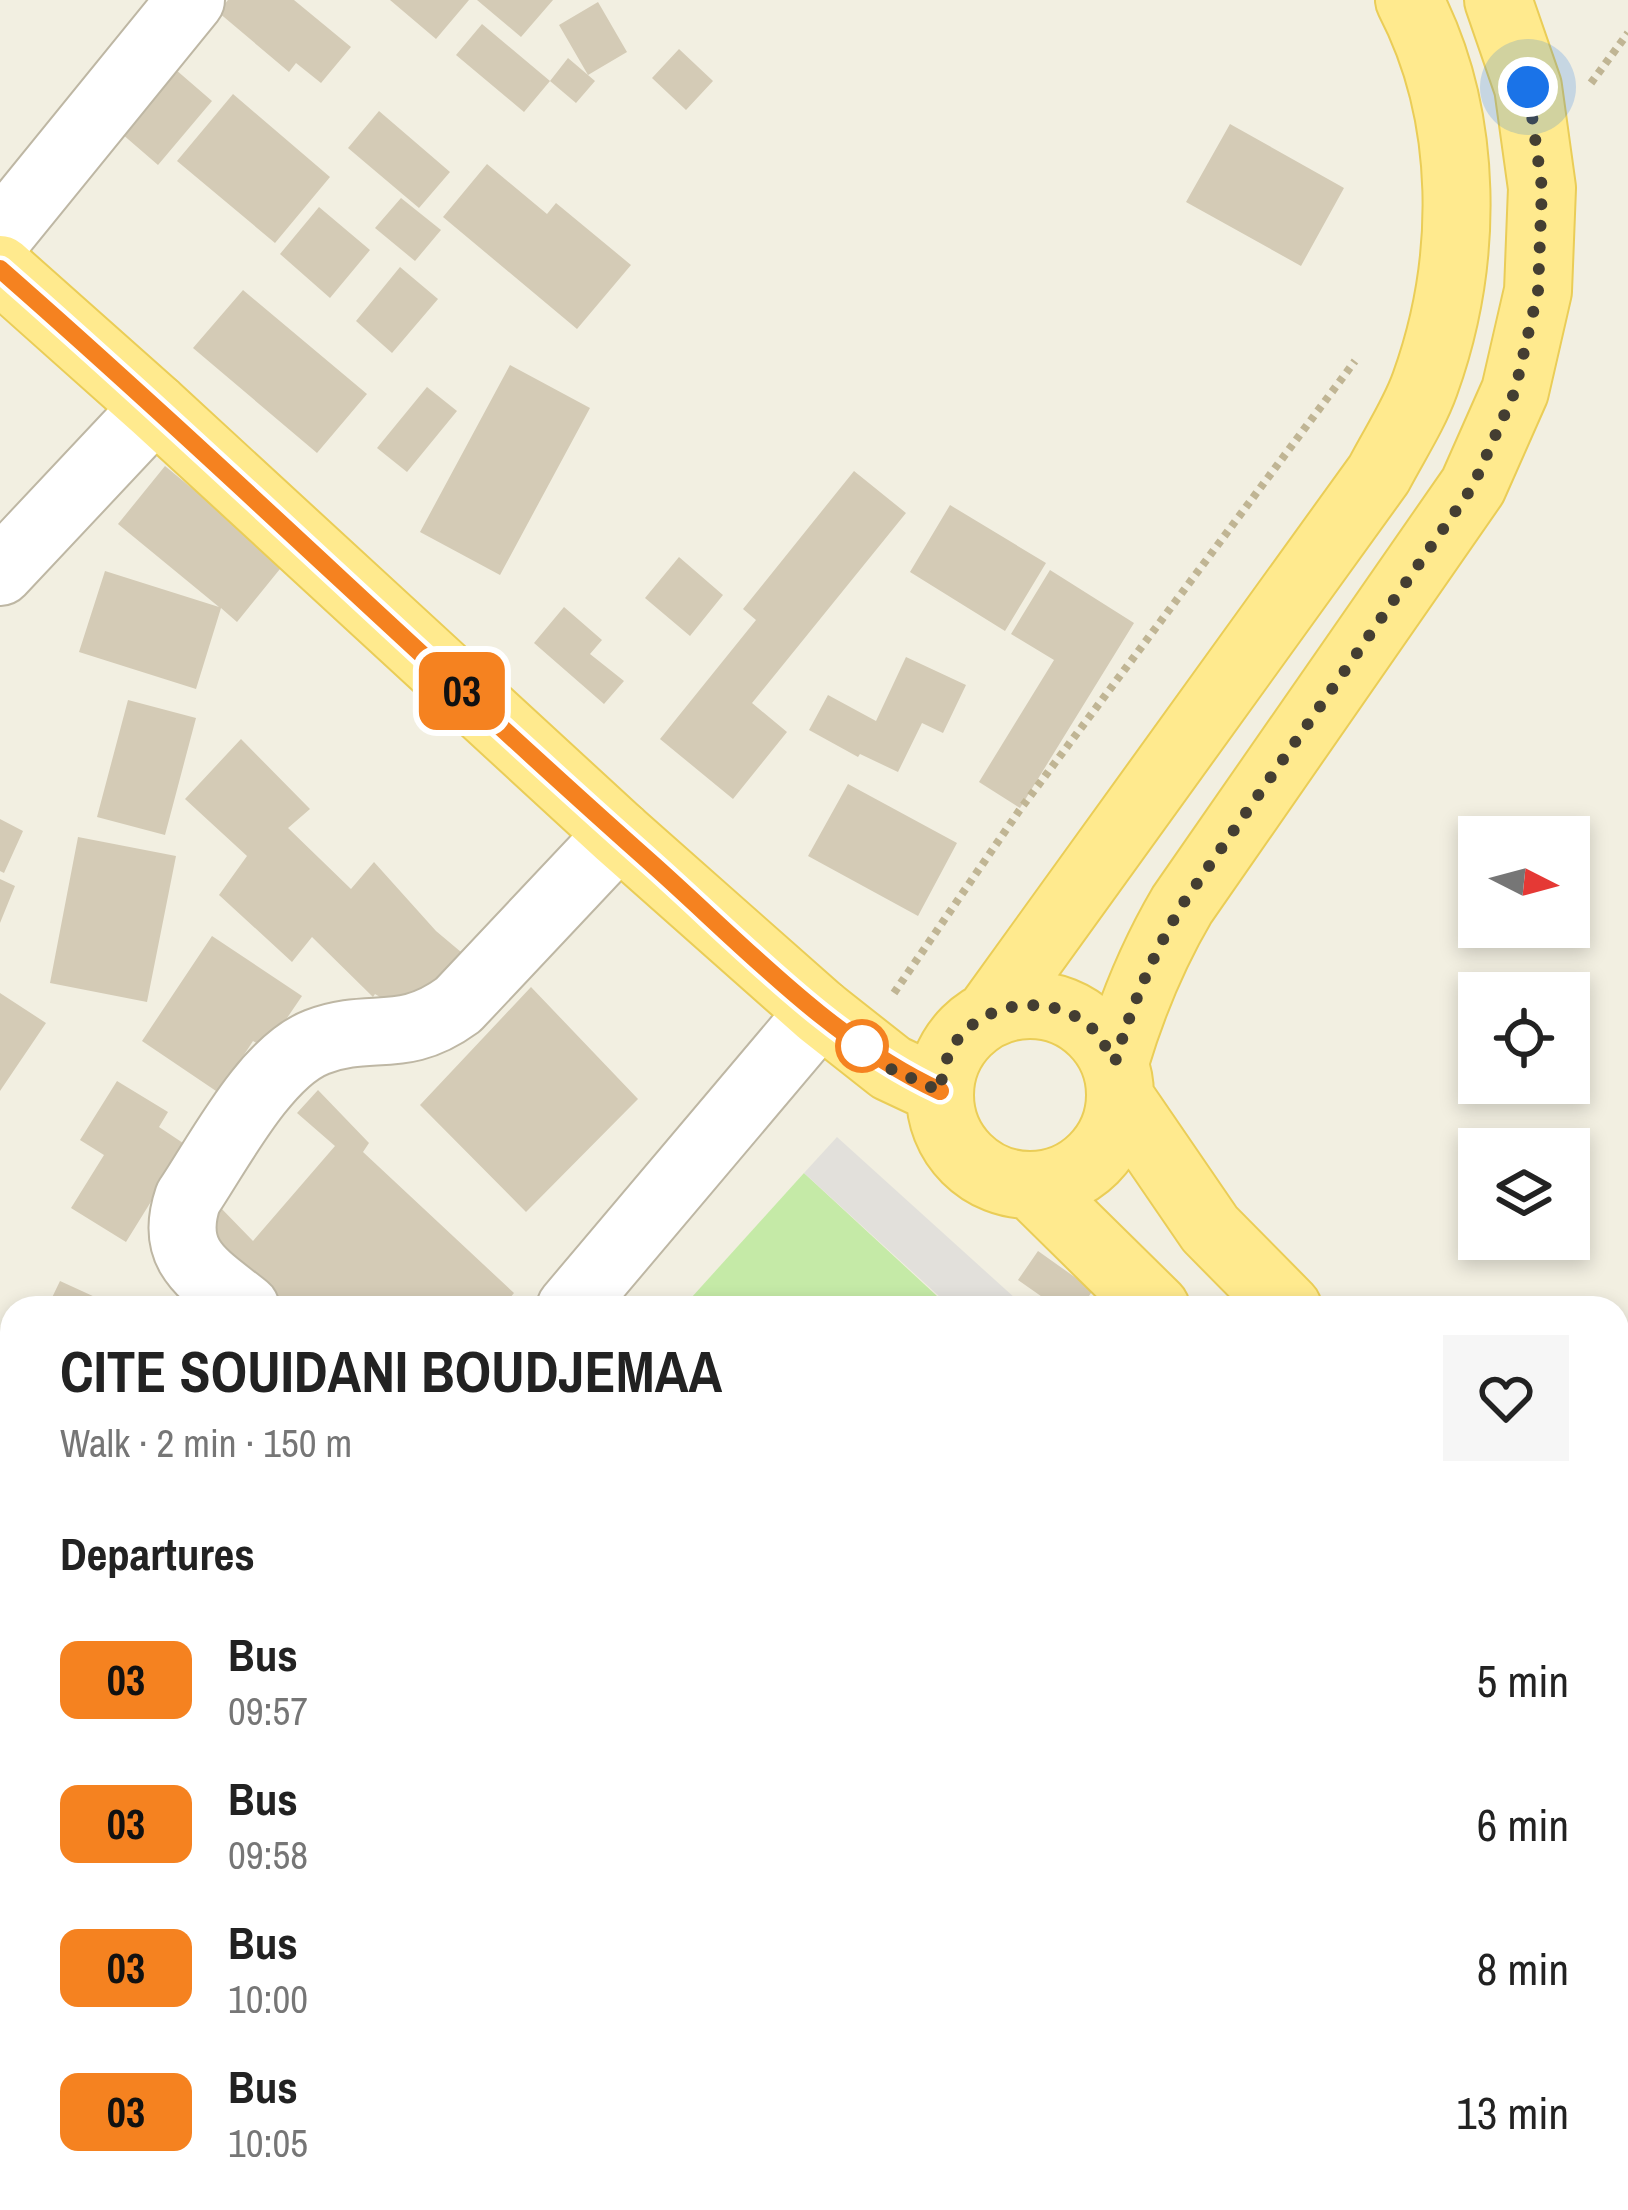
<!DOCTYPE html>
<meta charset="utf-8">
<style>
:root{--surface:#fff;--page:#f6f6f6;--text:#222;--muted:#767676}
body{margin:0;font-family:"Archivo Narrow",sans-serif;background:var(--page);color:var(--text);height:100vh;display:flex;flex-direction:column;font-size:45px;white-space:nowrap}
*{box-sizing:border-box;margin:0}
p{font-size:39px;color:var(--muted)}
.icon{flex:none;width:66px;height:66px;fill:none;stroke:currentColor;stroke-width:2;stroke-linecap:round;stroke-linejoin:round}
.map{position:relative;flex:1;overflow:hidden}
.side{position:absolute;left:0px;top:1296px;width:1629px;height:915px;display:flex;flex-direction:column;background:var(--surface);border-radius:36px 36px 0 0;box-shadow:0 6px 18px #0003}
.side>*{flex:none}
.badge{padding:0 24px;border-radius:18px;font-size:42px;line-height:78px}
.needle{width:78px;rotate:96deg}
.fabs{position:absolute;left:1458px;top:816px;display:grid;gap:24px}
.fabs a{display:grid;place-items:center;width:132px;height:132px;border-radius:0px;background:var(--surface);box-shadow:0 6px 18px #0003;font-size:60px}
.you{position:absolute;width:60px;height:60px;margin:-30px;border:9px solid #fff;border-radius:50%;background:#1a73e8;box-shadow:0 0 0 18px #1a73e833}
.map>.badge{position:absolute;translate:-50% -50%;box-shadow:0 0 0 6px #fff}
h2{padding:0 60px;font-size:45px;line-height:108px}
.round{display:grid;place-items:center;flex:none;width:126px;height:126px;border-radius:0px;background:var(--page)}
.head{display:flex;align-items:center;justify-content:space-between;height:204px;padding:0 60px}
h1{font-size:57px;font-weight:700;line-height:90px}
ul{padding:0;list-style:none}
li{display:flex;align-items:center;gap:36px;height:144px;padding:0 60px}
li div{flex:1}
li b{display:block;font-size:45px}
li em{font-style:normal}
li .badge{min-width:132px;font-weight:700;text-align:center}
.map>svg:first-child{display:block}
.green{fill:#c5eaa7}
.parking{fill:#e2e0db}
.building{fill:#d4cbb6}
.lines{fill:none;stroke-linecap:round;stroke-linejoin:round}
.minor-casing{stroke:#beb7a4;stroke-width:70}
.major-casing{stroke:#eacd57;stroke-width:70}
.path{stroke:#c0b594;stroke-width:8;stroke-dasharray:6 6;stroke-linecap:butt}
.minor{stroke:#fff;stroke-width:66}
.major{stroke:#ffea8e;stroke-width:66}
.line-casing{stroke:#fff;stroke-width:27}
.line{stroke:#f58220;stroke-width:18}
.walk{stroke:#443e32;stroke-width:12;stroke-dasharray:0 21.6}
.stop-dot{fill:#fff;stroke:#f58220;stroke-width:6}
</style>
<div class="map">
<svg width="1628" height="2210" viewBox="0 0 1628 2210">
<rect width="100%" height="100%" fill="#f2efe1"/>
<path class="green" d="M 804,1173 L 950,1308 L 682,1308 Z"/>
<path class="parking" d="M 837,1137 L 1026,1308 L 952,1308 L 804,1173 Z"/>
<path class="building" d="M 228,0 L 294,0 L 351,47 L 321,83 L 296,63 L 289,72 L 218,12 Z
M 390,0 L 469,0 L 436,39 Z
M 477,0 L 553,0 L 521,37 Z
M 598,2 L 627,52 L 588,75 L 559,25 Z
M 482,24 L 550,81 L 568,58 L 595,81 L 576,103 L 550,81 L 524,112 L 456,55 Z
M 679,49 L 713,81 L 686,110 L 652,78 Z
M 168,63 L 212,101 L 158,165 L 114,127 Z
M 233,94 L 330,177 L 275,243 L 177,161 Z
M 379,111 L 450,172 L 419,208 L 348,148 Z
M 1230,124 L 1344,188 L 1301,266 L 1186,202 Z
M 487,164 L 547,214 L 556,203 L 631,265 L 577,329 L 443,217 Z
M 401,198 L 441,230 L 415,261 L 375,228 Z
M 319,207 L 370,250 L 330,298 L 280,254 Z
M 400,267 L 438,299 L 392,353 L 356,321 Z
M 243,290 L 367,394 L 317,453 L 193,348 Z
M 510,365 L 590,408 L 500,575 L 420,532 Z
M 427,387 L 457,411 L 407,472 L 377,448 Z
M 165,466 L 284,564 L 237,622 L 221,608 L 196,689 L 79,652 L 105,571 L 219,607 L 118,524 Z
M 854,471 L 906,513 L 752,703 L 787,732 L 733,799 L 660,739 L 756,620 L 743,609 Z
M 950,505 L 1046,563 L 1005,631 L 910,572 Z
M 679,557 L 723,595 L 690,636 L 645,598 Z
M 1050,570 L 1134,623 L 1020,808 L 979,782 L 1054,660 L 1011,634 Z
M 564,607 L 602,640 L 590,654 L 624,681 L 604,704 L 534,643 Z
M 906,657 L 966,685 L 943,733 L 922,723 L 898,772 L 860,754 L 858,757 L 809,730 L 828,695 L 876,721 Z
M 128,700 L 196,718 L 165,835 L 97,817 Z
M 241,739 L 310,809 L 288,828 L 351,889 L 374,862 L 436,931 L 480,968 L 418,1020 L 375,994 L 373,997 L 312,937 L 292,962 L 219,895 L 247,856 L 185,799 Z
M 848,784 L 957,843 L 918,916 L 808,856 Z
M 0,819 L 23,831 L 4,873 L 0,871 Z
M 78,837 L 176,856 L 147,1002 L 50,983 Z
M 0,879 L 15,886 L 0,923 Z
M 212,936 L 302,996 L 266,1049 L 253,1041 L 219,1093 L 142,1041 Z
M 531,987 L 638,1099 L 526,1212 L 420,1105 Z
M 0,993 L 46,1023 L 0,1091 Z
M 117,1081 L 168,1112 L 159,1127 L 186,1145 L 126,1242 L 71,1208 L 104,1155 L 80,1140 Z
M 318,1090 L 369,1143 L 363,1152 L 514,1293 L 502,1308 L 284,1308 L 253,1278 L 195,1235 L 219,1206 L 253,1241 L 335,1146 L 297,1113 Z
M 1038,1251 L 1093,1290 L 1081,1308 L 1058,1308 L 1018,1280 Z
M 60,1281 L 119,1308 L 47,1308 Z
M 1617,1932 L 1628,1946 L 1628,1971 L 1617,1980 Z"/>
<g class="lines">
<defs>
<path id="minor" d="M 0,235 L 191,0
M 0,572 L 155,407
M 246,1308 C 205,1275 168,1257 188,1198 C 219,1152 265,1062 317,1042 C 372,1021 402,1046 458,1005 L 619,834
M 570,1308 L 820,1012
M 1617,2174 L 1628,2174
M 738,2210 L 743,2199"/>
<path id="major" d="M 0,269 L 155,407 L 619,834 L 820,1012 L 891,1068 L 940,1091
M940 1095a90 90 0 1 1 180 0a90 90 0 1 1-180 0Z
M 990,1013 L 1379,474 C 1394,445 1414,415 1425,384 C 1469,262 1470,117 1409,0
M 1115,1062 C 1132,1005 1152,956 1182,905 L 1473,486 L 1515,391 L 1538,291 L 1542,188 L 1528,87 L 1498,0
M 1121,1099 L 1210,1229 L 1288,1308
M 1032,1186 L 1156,1308
M 1617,1627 L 1628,1638
M 1617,1765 L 1628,1776"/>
</defs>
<use href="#minor" class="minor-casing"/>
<use href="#major" class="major-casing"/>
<path class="path" d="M 1591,83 L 1628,33
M 894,993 L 1019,811 L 1355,361"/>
<use href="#minor" class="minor"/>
<use href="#major" class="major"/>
</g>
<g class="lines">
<defs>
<path id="line" d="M 0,269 C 220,462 430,667 650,862 C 739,941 831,1041 940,1091"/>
</defs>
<use href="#line" class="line-casing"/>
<use href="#line" class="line"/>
<path class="walk" d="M 862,1046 L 860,1044 L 891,1069 L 940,1091 C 942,1075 945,1060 953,1046 C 983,999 1054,991 1094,1030 C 1102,1038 1108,1052 1115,1062 C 1132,1005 1152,956 1182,905 L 1473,486 L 1515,391 L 1538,291 L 1542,188 L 1528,87"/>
</g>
<circle class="stop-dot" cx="862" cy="1046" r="24"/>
</svg>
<div class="fabs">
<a><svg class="needle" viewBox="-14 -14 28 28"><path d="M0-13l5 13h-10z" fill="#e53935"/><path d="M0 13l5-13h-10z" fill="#767676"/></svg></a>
<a><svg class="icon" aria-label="locate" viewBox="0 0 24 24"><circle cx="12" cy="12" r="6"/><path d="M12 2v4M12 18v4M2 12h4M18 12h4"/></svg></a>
<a><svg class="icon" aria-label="layers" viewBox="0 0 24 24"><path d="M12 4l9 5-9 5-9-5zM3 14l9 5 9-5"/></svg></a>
</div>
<div class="you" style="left:1528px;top:87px"></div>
<b class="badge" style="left:462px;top:691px;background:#f58220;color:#111">03</b>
<section class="side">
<div class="head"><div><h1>CITE SOUIDANI BOUDJEMAA</h1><p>Walk · 2 min · 150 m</p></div><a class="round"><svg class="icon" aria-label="heart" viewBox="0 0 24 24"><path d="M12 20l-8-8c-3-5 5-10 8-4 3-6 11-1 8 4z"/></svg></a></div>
<h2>Departures</h2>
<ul>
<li><span class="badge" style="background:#f58220;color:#111">03</span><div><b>Bus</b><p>09:57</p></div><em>5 min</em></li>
<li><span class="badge" style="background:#f58220;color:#111">03</span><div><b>Bus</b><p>09:58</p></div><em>6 min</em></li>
<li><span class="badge" style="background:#f58220;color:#111">03</span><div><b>Bus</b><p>10:00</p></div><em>8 min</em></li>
<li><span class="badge" style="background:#f58220;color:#111">03</span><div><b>Bus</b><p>10:05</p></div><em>13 min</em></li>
</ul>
</section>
</div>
